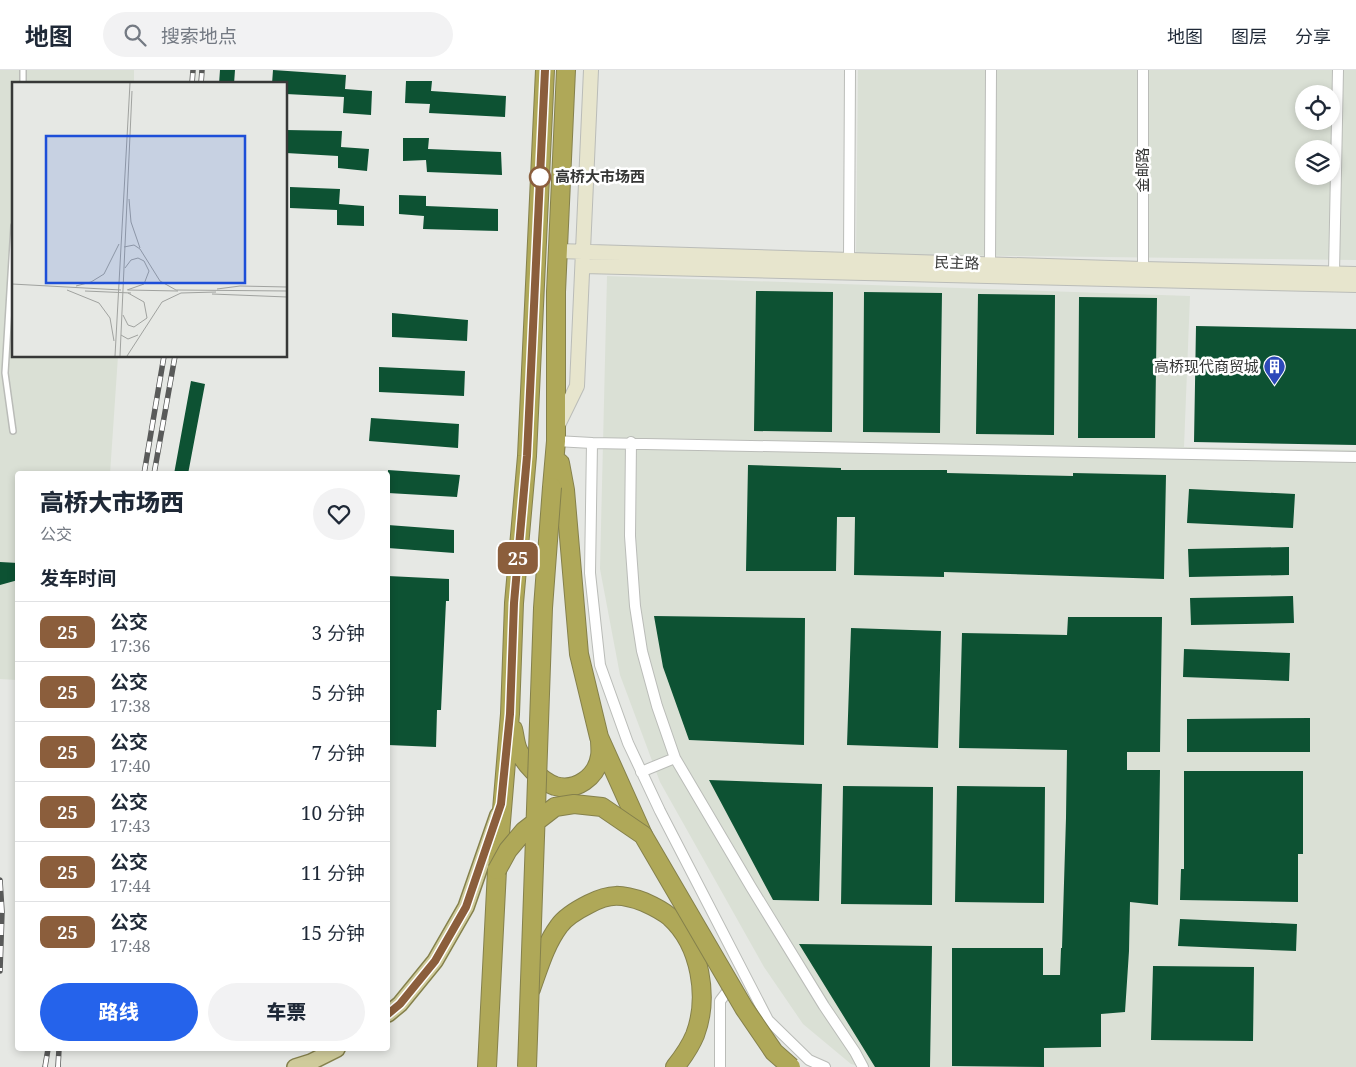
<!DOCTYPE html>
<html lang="zh">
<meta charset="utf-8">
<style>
:root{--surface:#fff;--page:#f2f2f3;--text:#1f2937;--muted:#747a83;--line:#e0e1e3;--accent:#2563eb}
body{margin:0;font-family:"Noto Serif","Noto Sans SC",serif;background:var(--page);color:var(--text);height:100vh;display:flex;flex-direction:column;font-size:19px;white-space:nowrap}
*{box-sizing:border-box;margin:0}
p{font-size:16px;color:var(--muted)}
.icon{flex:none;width:28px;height:28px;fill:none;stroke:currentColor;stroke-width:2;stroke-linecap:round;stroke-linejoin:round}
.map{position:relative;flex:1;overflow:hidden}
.sheet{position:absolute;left:15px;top:401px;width:375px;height:580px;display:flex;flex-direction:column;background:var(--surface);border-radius:5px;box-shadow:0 2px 8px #0003}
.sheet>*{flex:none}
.badge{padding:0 10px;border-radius:8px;font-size:18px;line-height:32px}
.tools{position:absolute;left:1295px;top:15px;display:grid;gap:10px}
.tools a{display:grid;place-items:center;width:45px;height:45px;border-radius:50%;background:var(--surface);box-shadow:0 2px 8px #0003;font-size:25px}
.map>.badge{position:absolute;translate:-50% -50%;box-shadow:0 0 0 2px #fff}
h2{padding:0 25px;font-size:19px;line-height:45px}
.round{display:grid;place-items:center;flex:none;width:52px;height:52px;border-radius:26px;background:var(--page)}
.summary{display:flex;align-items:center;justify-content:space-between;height:85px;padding:0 25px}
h1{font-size:24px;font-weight:800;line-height:38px}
.button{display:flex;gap:10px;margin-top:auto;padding:10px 25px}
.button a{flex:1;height:58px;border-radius:30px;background:var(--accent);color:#fff;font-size:20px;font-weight:800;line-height:58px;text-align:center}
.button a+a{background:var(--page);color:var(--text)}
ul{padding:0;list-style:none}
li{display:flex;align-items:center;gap:15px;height:60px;padding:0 25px;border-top:1px solid var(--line)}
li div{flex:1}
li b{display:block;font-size:19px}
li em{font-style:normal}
li .badge{min-width:55px;font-weight:700;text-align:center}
header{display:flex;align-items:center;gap:30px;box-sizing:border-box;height:70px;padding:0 25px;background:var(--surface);border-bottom:1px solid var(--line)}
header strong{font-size:24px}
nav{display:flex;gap:28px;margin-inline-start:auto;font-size:18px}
.search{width:350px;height:45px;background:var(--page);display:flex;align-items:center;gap:12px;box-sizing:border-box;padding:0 18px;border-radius:28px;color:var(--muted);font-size:19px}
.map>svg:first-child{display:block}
.built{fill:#dae0d5;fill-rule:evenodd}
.building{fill:#0d5233}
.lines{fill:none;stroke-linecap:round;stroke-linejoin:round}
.lane-casing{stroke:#babcb8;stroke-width:8}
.street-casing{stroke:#babcb8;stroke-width:12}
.secondary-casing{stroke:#babcb8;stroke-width:16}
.primary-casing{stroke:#85814c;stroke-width:18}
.highway-casing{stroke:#85814c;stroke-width:20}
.lane{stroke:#fff;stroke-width:5}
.street{stroke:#fff;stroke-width:10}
.secondary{stroke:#e7e5cd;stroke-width:14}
.primary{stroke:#cfcb9b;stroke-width:15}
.highway{stroke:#afa858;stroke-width:18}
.rail-casing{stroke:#595a59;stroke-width:5.5}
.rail{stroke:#fff;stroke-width:4;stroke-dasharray:11;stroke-linecap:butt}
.highway-bridge-casing{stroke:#85814c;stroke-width:20;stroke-linecap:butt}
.highway-bridge{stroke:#afa858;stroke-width:18}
.line-casing{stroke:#fff;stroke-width:11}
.line{stroke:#8b5e3c;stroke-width:8}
.stop-dot{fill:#fff;stroke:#8b5e3c;stroke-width:2.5}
.labels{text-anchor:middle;stroke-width:5;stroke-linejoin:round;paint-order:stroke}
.street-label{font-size:15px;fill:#373837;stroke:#fff}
.stop-label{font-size:15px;font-weight:bold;fill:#373837;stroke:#fff;text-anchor:start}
.poi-label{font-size:15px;fill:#373837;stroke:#fff;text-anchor:end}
.inset-road{fill:none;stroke:#a0a29f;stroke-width:1}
.view{fill:#1d4ed8;fill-opacity:0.15;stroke:#1d4ed8;stroke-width:2.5}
.inset-edge{fill:none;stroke:#373837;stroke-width:2.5}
</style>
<header>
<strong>地图</strong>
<div class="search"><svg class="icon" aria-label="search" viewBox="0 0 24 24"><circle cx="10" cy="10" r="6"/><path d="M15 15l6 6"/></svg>搜索地点</div>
<nav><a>地图</a><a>图层</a><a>分享</a></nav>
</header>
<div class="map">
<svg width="1356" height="997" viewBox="0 0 1356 997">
<rect width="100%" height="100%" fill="#e6e8e4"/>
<path class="built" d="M 0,0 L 134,0 L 134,14 L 14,14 L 14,286 L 118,286 L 110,404 L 18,404 L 17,610 L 0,609 Z
M 858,0 L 1356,0 L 1356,190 L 856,184 ZM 1304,24 L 1331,24 L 1331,51 L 1304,51 ZM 1304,79 L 1331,79 L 1331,106 L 1304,106 Z
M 607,206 L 1190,226 L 1184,377 L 1356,380 L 1356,997 L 863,997 L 851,994 L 803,954 L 764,897 L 660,712 L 620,605 L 600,499 Z"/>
<path class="building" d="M 220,0 L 235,0 L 234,14 L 219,14 Z
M 273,0 L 346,5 L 345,19 L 372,21 L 371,45 L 343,43 L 344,27 L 286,24 L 286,14 L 272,14 Z
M 406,11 L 432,11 L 431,21 L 506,26 L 505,47 L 429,43 L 430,34 L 405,33 Z
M 286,60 L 342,61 L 341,77 L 369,79 L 367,101 L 338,98 L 338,86 L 286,83 Z
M 403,68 L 429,68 L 428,79 L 501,82 L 502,105 L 427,102 L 426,90 L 403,91 Z
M 290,117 L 340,119 L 339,134 L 364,136 L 364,156 L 337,155 L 337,140 L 290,138 Z
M 399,125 L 426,126 L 426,136 L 498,139 L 498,161 L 423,159 L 424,146 L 399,144 Z
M 756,221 L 833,222 L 832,362 L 754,361 Z
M 864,222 L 942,223 L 940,363 L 863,362 Z
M 978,224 L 1055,225 L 1054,365 L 976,364 Z
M 1079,227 L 1157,228 L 1155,368 L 1078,368 Z
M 392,243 L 468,250 L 467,271 L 392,267 Z
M 1196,256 L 1356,259 L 1356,375 L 1194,372 Z
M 379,297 L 465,301 L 464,326 L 379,322 Z
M 191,311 L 205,314 L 188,404 L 174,404 Z
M 371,348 L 459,354 L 458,378 L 369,371 Z
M 748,395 L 841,398 L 841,400 L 947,400 L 947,403 L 1073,406 L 1073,403 L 1166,405 L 1164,509 L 944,502 L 944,507 L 854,505 L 855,447 L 837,447 L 836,501 L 746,501 Z
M 388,400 L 460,405 L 457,427 L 388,423 Z
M 1189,419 L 1295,424 L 1293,458 L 1187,453 Z
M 388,455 L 454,460 L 454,483 L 388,478 Z
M 1289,477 L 1289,505 L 1189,507 L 1188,479 Z
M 0,492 L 18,493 L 18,510 L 0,515 Z
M 388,506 L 449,509 L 449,531 L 446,531 L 441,640 L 437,640 L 436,677 L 388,675 Z
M 1293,526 L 1294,553 L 1191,555 L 1190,528 Z
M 654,546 L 805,548 L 804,675 L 689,670 L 663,597 Z
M 1068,547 L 1162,547 L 1160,682 L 1127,682 L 1127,700 L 1160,700 L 1158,835 L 1130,832 L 1129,881 L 1125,942 L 1101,944 L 1101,977 L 1044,978 L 1044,997 L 952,996 L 952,878 L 1043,878 L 1043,905 L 1060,905 L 1061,878 L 1062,878 L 1066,748 L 1067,680 L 959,678 L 962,563 L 1067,565 Z
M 851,558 L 941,561 L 938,678 L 847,675 Z
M 1184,579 L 1290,583 L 1289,611 L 1183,607 Z
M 1310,648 L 1310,682 L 1187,682 L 1187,649 Z
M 1184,701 L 1303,701 L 1303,784 L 1298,784 L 1298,832 L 1180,830 L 1181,799 L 1184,799 Z
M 709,710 L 822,714 L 819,831 L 773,830 Z
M 843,716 L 933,717 L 932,835 L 841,834 Z
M 957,716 L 1045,717 L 1044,833 L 955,832 Z
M 1180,849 L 1297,854 L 1296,881 L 1178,876 Z
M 799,874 L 932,876 L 930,997 L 875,997 Z
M 1153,896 L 1254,897 L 1253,971 L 1151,970 Z"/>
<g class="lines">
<defs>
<path id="lane" d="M 23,14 L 23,0
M 13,361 L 5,303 L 14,156"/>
<path id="street" d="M 1143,0 L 1143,199
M 849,190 L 850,0
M 990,194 L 991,0
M 1334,203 L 1338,0
M 556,371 L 592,373 L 590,503 L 600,595 L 628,673 L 660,741 L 768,950 L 809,990 L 825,997
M 631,372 L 630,466 L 635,536 L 642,581 L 657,636 L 675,688 L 751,817 L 824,936 L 855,982 L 863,997
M 592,373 L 1356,387
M 641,702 L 675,688
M 720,997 L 720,931 L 733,914"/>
<path id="secondary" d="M 558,181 L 1143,199 L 1356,204
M 583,196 L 1356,215
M 557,357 L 577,316 L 591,0"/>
<path id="primary" d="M 388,944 L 400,934 L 435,891 L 466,837 L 498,745
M 295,997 L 311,992 L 337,979"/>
<path id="highway" d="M 560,393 L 565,420 L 579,584 L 599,667 L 643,765
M 552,417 L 556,371 L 556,222 L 566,0
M 513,659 C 515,666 515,675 519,682 C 526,695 541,711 555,716 C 576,722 597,707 600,686 C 601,681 600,675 600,670
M 531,919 C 539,897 545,875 559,856 C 566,846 579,839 589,834 C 610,823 622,824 644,832 C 653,836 663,841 670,847 C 701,875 709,928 695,965 C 690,977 683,987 675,997
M 487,997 L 497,800 L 510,644 L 514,533 L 527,386 L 545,0"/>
</defs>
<use href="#lane" class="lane-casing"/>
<use href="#street" class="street-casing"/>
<use href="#secondary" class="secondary-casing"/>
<use href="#primary" class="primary-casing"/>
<use href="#highway" class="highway-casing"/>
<use href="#lane" class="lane"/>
<use href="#street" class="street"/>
<use href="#secondary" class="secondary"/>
<use href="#primary" class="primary"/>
<use href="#highway" class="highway"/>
<defs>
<path id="rail" d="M 192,14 L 193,0
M 201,14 L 202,0
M 144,404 L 164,286
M 154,404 L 175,286
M 0,810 L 2,842 L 0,901
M 45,997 L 48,979
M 58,997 L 59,979"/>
</defs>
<use href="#rail" class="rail-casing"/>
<use href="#rail" class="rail"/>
<defs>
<path id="highway-bridge" d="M 497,800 L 508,780 L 524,761 L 555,737 L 574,734 L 602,737 L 643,765 L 744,938 L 774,982 L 791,997
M 527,997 L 543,538 L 552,417"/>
</defs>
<use href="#highway-bridge" class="highway-bridge-casing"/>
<use href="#highway-bridge" class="highway-bridge"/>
</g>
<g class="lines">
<defs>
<path id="line" d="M 388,944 L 400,934 L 435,891 L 466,837 L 501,734 L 510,644 L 514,533 L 527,386 L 545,0"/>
</defs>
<use href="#line" class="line-casing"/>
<use href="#line" class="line"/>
</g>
<defs>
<symbol id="building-pin" viewBox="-11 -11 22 30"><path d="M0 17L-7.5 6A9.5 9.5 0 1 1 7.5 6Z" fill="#2d49b9" stroke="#fff"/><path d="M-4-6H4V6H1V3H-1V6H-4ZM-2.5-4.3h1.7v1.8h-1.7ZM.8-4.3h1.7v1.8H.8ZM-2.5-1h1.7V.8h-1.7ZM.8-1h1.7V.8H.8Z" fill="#fff"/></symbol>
</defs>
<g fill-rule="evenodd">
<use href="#building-pin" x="1262" y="284" width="25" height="34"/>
</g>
<circle class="stop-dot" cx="540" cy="107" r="10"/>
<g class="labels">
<g class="street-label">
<text transform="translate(1143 100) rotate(-90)" y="5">金邮路</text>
<text transform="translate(957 193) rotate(2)" y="5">民主路</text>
</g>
<g class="stop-label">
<text x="555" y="112">高桥大市场西</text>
</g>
<g class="poi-label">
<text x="1259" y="302">高桥现代商贸城</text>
</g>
</g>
<g transform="translate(12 12)">
<rect width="275" height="275" fill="#e6e8e4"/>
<path class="inset-road" d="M 117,117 L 119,140 L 128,166M 112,165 L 122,163 L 128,167 L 148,199 L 164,208 L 275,209M 113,186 L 119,178 L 126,176 L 132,179 L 137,189 L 132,202 L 115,208M 0,202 L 109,208M 64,204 L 79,200 L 92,192 L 107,162M 205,207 L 228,204 L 275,205M 55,208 L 87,221 L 98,236 L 102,259M 116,208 L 166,209M 73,209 L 119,211M 200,212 L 275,215M 111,233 L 116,243 L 122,245 L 135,236 L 132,220 L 116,211M 109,253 L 116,257 L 126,253M 103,274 L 118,1M 108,274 L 120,9M 115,274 L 150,220 L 169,211 L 204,210"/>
<path class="view" d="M 34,54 L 233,54 L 233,201 L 34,201 Z"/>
<rect width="275" height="275" class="inset-edge"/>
</g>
</svg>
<div class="tools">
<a><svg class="icon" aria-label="locate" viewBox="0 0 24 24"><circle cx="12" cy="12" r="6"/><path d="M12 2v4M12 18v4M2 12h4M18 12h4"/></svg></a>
<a><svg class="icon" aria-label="layers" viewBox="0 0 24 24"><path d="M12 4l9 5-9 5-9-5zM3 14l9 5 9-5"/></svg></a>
</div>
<b class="badge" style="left:518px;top:488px;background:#8b5e3c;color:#fff">25</b>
<section class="sheet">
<div class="summary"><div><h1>高桥大市场西</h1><p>公交</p></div><a class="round"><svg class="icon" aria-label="heart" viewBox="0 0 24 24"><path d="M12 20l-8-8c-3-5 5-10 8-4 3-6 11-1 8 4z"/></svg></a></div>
<h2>发车时间</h2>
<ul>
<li><span class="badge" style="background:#8b5e3c;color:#fff">25</span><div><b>公交</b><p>17:36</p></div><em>3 分钟</em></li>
<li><span class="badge" style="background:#8b5e3c;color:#fff">25</span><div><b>公交</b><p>17:38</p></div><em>5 分钟</em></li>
<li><span class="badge" style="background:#8b5e3c;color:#fff">25</span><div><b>公交</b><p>17:40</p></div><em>7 分钟</em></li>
<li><span class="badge" style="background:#8b5e3c;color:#fff">25</span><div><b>公交</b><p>17:43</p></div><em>10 分钟</em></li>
<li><span class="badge" style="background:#8b5e3c;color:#fff">25</span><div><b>公交</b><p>17:44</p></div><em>11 分钟</em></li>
<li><span class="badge" style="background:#8b5e3c;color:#fff">25</span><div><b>公交</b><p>17:48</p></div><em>15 分钟</em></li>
</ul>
<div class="button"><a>路线</a><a>车票</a></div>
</section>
</div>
